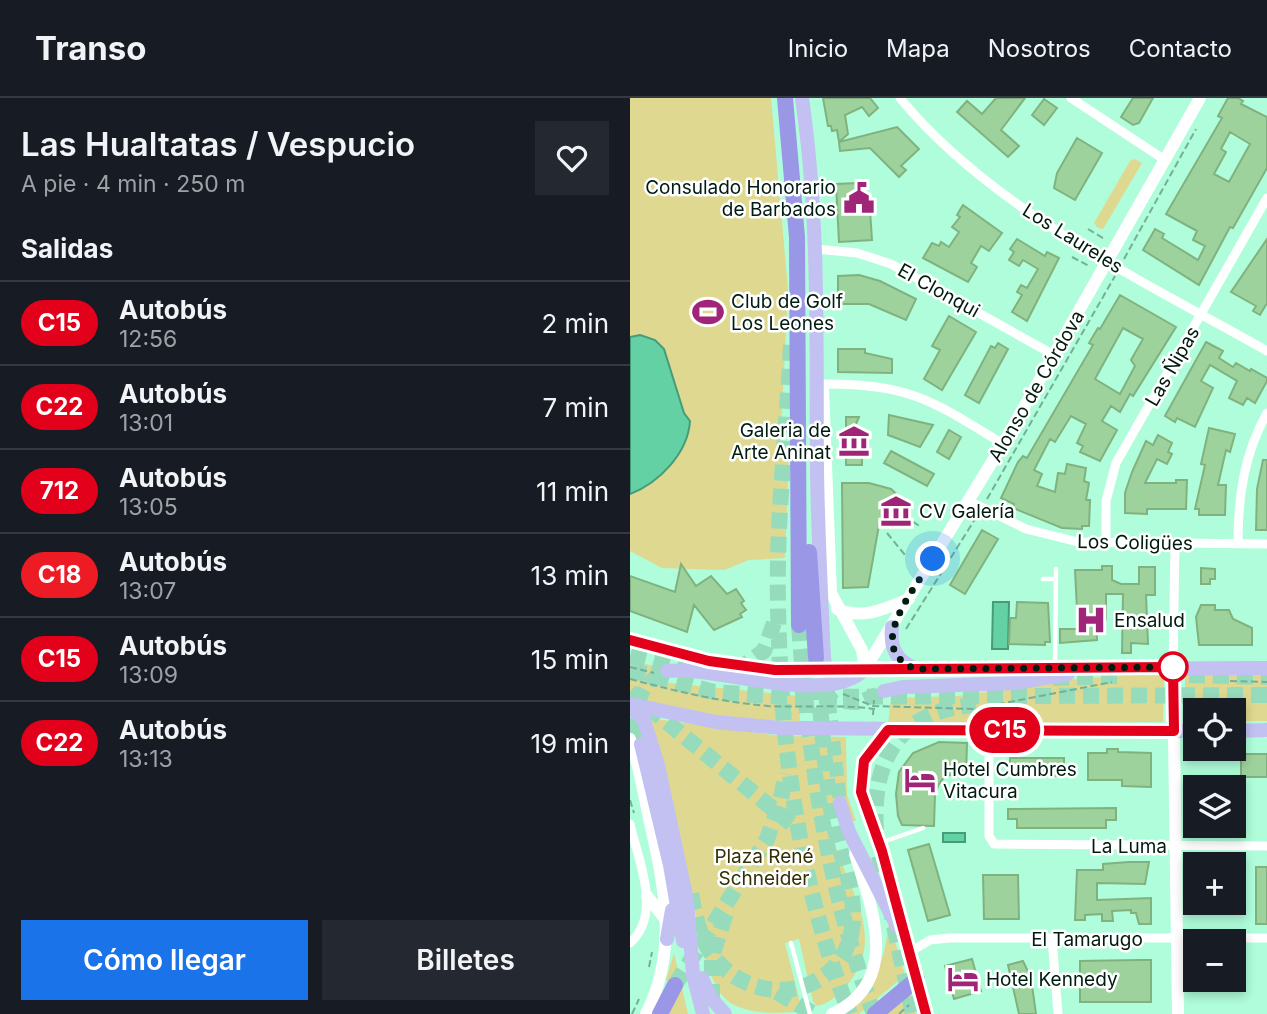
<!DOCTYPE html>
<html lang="es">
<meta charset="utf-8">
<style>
:root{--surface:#171b24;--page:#242831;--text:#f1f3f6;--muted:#9ea1a6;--line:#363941;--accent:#1a73e8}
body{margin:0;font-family:Inter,sans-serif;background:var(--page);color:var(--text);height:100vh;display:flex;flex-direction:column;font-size:26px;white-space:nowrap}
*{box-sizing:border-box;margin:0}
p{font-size:23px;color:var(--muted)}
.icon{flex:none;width:38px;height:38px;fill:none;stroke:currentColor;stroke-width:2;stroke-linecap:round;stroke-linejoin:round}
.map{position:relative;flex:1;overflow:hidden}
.drawer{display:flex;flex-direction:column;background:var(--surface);width:630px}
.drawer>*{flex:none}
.badge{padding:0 14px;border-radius:23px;font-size:24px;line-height:46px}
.buttons{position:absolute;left:553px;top:600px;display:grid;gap:14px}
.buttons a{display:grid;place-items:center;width:63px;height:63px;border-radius:0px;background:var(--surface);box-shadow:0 4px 10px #0003;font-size:35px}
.you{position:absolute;width:35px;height:35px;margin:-18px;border:5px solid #fff;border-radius:50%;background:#1a73e8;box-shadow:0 0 0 10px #1a73e833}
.map>.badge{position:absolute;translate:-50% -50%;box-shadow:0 0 0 4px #fff}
h2{padding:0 21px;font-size:26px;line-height:63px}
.round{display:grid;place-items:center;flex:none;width:74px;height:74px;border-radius:0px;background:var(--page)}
.summary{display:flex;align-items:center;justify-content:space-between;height:119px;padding:0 21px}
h1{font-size:33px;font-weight:600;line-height:52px}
.primary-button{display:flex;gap:14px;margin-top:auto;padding:14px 21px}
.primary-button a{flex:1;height:80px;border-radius:0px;background:var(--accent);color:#fff;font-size:28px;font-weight:600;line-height:80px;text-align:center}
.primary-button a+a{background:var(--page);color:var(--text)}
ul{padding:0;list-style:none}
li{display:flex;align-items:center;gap:21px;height:84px;padding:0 21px;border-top:2px solid var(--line)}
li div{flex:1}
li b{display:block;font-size:26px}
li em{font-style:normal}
li .badge{min-width:77px;font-weight:700;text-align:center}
header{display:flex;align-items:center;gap:42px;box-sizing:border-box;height:98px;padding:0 35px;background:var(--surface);border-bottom:2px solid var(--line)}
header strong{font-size:33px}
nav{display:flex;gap:38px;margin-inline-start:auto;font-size:24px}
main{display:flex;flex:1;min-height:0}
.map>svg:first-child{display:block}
.green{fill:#ded890}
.water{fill:#64d1a5;stroke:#469b79;stroke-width:2}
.building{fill:#9ed29d;stroke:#80b27f;stroke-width:2;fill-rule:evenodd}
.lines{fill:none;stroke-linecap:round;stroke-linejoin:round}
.primary-tunnel{stroke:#95dbbc;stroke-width:14;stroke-dasharray:14 7;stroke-linecap:butt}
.highway-tunnel{stroke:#95dbbc;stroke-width:16;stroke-dasharray:16 8;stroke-linecap:butt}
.path{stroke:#73b096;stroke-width:2;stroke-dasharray:7 3.5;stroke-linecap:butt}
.lane{stroke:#fff;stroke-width:4.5}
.street{stroke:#fff;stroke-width:9}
.secondary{stroke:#fff;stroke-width:12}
.primary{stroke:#c2c1f1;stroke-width:14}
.highway{stroke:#9a97e7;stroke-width:16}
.line-casing{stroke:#fff;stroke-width:16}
.line{stroke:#e2001a;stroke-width:10}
.walk{stroke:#001c11;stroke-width:7;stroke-dasharray:0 12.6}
.stop-dot{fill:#fff;stroke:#e2001a;stroke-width:3.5}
.labels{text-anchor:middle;stroke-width:5;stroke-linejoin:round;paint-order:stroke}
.poi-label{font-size:19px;fill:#001c11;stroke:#fff;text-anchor:start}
.street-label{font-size:19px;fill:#001c11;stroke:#fff}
.park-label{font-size:19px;fill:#343004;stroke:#fff}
</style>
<header>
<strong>Transo</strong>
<nav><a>Inicio</a><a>Mapa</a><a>Nosotros</a><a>Contacto</a></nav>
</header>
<main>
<section class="drawer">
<div class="summary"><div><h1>Las Hualtatas / Vespucio</h1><p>A pie · 4 min · 250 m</p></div><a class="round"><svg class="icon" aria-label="heart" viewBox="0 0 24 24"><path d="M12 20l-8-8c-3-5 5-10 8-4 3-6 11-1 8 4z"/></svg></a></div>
<h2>Salidas</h2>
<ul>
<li><span class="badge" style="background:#e2001a;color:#fff">C15</span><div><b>Autobús</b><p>12:56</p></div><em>2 min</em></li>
<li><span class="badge" style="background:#e2001a;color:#fff">C22</span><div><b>Autobús</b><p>13:01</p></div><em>7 min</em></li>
<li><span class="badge" style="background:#e2001a;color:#fff">712</span><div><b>Autobús</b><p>13:05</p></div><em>11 min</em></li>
<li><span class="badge" style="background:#ed1c24;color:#fff">C18</span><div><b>Autobús</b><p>13:07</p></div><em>13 min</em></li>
<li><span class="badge" style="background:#e2001a;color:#fff">C15</span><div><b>Autobús</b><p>13:09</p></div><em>15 min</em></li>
<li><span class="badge" style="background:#e2001a;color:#fff">C22</span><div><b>Autobús</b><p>13:13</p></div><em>19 min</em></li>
</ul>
<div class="primary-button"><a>Cómo llegar</a><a>Billetes</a></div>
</section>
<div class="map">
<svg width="637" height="916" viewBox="0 0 637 916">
<rect width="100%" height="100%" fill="#affdda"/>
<path class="green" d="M 0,0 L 141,0 L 158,192 L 150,352 L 159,353 L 155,460 L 119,462 L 94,472 L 32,470 L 0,453 Z
M 504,61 L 512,65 L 473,131 L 468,130 L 464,125 L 500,63 Z
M 0,563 L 31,569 L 31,584 L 168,598 L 170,623 L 113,622 L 0,604 Z
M 534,576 L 533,624 L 258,626 L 261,600 L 328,598 L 453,580 Z
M 555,576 L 637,577 L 637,623 L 604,623 L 604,612 L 565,612 L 565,623 L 555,623 Z
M 18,620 L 150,638 L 216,639 L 217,697 L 226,723 L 220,723 L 214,702 L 195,706 C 200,725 204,746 211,764 C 229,806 253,851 214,890 C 205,899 200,905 187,908 L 183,903 L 169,841 L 155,845 L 170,905 L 164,914 C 141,916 106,916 91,896 C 71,865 68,823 60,787 C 49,730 37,675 18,620 Z
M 259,823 L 275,877 L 229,916 L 212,916 C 245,883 254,870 259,823 Z
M 44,855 L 58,916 L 35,916 L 48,890 L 36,882 Z
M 280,891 L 286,916 L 251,916 Z"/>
<path class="water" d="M 10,237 L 25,242 L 34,251 L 54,315 L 60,323 C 58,355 29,385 0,396 L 0,239 Z
M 363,504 L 379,504 L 378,551 L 362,551 Z
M 313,735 L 335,735 L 335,744 L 313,744 Z"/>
<path class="building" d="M 193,0 L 240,0 L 248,10 L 239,18 L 232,9 L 215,17 L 218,36 L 209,44 L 207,32 L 202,33 L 201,28 L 198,28 Z
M 366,0 L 395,0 L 371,32 L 389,48 L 378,59 L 327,14 L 337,3 L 352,16 Z
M 503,0 L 523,0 L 509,25 L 503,27 L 491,19 Z
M 598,0 L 608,0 L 613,3 L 611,6 L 637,19 L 637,70 L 603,130 L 600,129 L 569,187 L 513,152 L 525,131 L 534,136 L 532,140 L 568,162 L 575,148 L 563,142 L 567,133 L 536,116 L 592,20 L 588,18 ZM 600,34 L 620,46 L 599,84 L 584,76 L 596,54 L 591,51 Z
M 414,1 L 427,10 L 414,27 L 402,17 Z
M 267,29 L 289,51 L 271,68 L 276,72 L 269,79 L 240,50 L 210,53 L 209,44 Z
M 447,40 L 472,55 L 445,102 L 424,90 L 427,75 Z
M 228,85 L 240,112 L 242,142 L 209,144 L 206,86 Z
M 333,107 L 372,135 L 359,153 L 351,148 L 341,165 L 347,169 L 338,184 L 293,160 L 302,145 L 309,148 L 311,144 L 319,149 L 329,134 L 322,129 L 330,119 L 327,117 Z
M 387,141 L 415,158 L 417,154 L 429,160 L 397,223 L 382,214 L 392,197 L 387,194 L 391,187 L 397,190 L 408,171 L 393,162 L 389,168 L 379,162 L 384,154 L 380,151 Z
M 637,141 L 637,205 L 630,217 L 623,213 L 626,208 L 601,194 Z
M 229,177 L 250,183 L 286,201 L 276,222 L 239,206 L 208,206 L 208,178 Z
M 490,197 L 546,229 L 503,298 L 500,296 L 490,314 L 481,308 L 472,323 L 487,332 L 470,363 L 450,354 L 453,348 L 447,345 L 456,326 L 441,318 L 425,344 L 420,341 L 404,372 L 412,376 L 407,388 L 425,394 L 428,375 L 435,376 L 437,366 L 456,370 L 454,383 L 459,385 L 456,402 L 460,402 L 459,428 L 452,428 L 452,431 L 432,430 L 383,410 L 384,406 L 371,400 L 388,364 L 393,358 L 397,360 L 463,247 L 459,245 L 468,230 L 470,231 ZM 493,230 L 513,241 L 501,262 L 505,268 L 490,296 L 465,281 Z
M 319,218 L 346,234 L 312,292 L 294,281 L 310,252 L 302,248 Z
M 576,244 L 593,253 L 589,260 L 603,269 L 606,265 L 620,273 L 621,271 L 637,280 L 637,283 L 625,305 L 617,300 L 613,307 L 599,300 L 607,283 L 580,267 L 571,283 L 583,290 L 565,329 L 547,320 L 545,324 L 535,318 Z
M 368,245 L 378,251 L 349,305 L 335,297 L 361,248 L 365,250 Z
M 208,251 L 235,251 L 235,255 L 262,261 L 262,275 L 208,274 Z
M 259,317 L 303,327 L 290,349 L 258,337 Z
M 216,319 L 229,319 L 223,333 L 232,338 L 232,367 L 216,367 Z
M 579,330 L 605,336 L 600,354 L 596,352 L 588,387 L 596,387 L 595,417 L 569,417 L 569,411 L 565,411 L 575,367 L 571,366 Z
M 319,332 L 331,339 L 319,361 L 307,354 Z
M 528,337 L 542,345 L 538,354 L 542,356 L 537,366 L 527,361 L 515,385 L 546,385 L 546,382 L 557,382 L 556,411 L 517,411 L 517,416 L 495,415 L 495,395 L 502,374 L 516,343 L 523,347 Z
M 261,353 L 304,376 L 297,388 L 254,365 Z
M 633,362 L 637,362 L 637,432 L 626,432 L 627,391 Z
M 212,385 L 239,385 L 261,391 L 273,402 L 272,407 L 249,427 L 238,489 L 213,490 Z
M 352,432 L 368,441 L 335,496 L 320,487 Z
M 51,466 L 66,488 L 81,478 L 97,496 L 106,491 L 114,503 L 111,505 L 116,512 L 110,516 L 112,519 L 84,532 L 64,507 L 57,534 L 0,513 L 0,478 L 45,494 Z
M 472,468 L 482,468 L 482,482 L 491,486 L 509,486 L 509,469 L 525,469 L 525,497 L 516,497 L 518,546 L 501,545 L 501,555 L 492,555 L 493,496 L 476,496 L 476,521 L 474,526 L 466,526 L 467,542 L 430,545 L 430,531 L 448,531 L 445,472 L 472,472 Z
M 571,470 L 585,471 L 585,481 L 580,481 L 580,486 L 571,486 Z
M 387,504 L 418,505 L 420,544 L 415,544 L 415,547 L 379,546 L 380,520 L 386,520 Z
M 571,507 L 585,507 L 585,512 L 599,512 L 603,521 L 622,530 L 622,547 L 569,547 L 566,519 Z
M 309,644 L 337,645 L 336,678 L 316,677 L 309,686 L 305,696 L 304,728 L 272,727 L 268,718 L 266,696 L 269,674 L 283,655 Z
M 477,651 L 488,651 L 488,654 L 521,655 L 521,689 L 492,688 L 492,682 L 458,682 L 458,655 L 477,655 Z
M 611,656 L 637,656 L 637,679 L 611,679 Z
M 380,660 L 434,660 L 434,678 L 380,677 Z
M 486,710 L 486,722 L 476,722 L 476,730 L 387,730 L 387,721 L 378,721 L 378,711 Z
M 299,746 L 320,817 L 298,823 L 278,752 Z
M 499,764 L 519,764 L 515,786 L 467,785 L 467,802 L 521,800 L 521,826 L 509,826 L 506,815 L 501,815 L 501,812 L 482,813 L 483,823 L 472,823 L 472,816 L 455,817 L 455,822 L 445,822 L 447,772 L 473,772 L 473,766 Z
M 626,769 L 637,769 L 637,826 L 626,826 Z
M 353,777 L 388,777 L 389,821 L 354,821 Z
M 342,861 L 351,893 L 324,901 L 315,868 Z
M 510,862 L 521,862 L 521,904 L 450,904 L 450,863 Z
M 393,863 L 401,880 L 406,916 L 389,916 L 378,867 Z"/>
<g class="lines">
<path class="primary-tunnel" d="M 194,560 L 210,705
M 197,595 L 203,603 L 226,605 L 254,593
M 11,646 C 5,618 5,583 37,573"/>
<path class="highway-tunnel" d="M 161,247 C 157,333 146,420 148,506 C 150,646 169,786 220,916
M 169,527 C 179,661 197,789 244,916
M 0,558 L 54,573
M 0,572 L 84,594 L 156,599 L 637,597
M 106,573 L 134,553 L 144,525
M 559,577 L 637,579
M 423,580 L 491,578
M 0,594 L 170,733
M 0,621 L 21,650
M 246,732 C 241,661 271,611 346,607
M 249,758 L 283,916
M 61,796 C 66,820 70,845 88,864 C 130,911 211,898 222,831 C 228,796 209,756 203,722 C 194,673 192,623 187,574
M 45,887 L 137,741 L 150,705 L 156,676
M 147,894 L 184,916
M 82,902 L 82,858 L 96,815"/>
<path class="path" d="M 458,131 L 476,142
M 442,159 L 459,168
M 494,161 L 566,31
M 357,401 L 485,178
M 274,418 L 291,429
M 257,435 L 275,457
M 276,531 L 347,418
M 0,569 L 24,575
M 0,581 C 45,593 91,604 138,608 C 174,610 209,606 245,611
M 600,583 L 637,584
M 213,596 L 243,608 L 344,611 L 482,584
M 243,617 L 244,602
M 0,702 L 4,715
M 19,869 L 22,854
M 2,916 L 9,901
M 269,916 L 279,907"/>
<path class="lane" d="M 413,481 L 425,481
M 425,568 L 426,471
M 250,745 L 293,730
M 161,845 L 180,916"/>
<path class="street" d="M 270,0 C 361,111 513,183 637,253
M 441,0 L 535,62
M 186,151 L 227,155 L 261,166 L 424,257
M 193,286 C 279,285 303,303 373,346
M 339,403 L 396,431 L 448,444 L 637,446
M 608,445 C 608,399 614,356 637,315
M 476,446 L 476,403 L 486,365 L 637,100
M 543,569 L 545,445
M 359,632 L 359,738 L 364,746 L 637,748
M 0,726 C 8,762 33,815 0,845
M 422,840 L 428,916
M 280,854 L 300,842 L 319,840 L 637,840"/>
<path class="secondary" d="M 193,289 L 201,495 L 232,552 L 235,571
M 207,511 C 233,522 254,511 279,501
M 543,569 L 548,916
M 235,571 L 373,346 L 570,0
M 0,641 C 9,666 13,693 19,720 C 34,787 49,852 16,916
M 17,798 L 36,822
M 202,916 C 272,884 242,810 225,756"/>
<path class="primary" d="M 172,0 C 190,124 186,248 187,373 C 188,435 191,498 194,560
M 262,529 C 260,548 265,563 285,570
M 0,542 L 79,563 L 145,572 L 637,570
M 37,573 C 86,567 197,610 235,571
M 254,593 L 273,589 L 385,585 L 438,576
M 0,606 L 86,624 L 150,630 L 565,633
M 0,609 L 14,622 L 28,667 L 57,802 L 63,877 L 73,916
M 258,632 L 234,663 L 231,694 L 252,753 L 296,916
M 604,633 L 637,632
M 11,646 L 40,767 L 53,843
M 210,705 L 219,734 L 267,828
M 37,841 L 42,812
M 72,880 L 80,899 L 95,916"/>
<path class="highway" d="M 155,0 L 167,139 L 169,527
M 179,454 L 186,560
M 30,916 L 45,887
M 245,916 L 287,881"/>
</g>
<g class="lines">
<defs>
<path id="line" d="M 0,542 L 79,563 L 145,572 L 543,569 L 544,633 L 258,632 L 234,663 L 231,694 L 252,753 L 296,916"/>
</defs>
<use href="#line" class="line-casing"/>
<use href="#line" class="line"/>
<path class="walk" d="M 303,461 C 285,491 232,551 286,571 L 543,569"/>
</g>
<defs>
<symbol id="civic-bare" viewBox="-9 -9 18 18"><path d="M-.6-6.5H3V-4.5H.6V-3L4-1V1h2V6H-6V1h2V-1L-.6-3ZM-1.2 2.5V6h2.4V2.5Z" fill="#a02478" stroke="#fff" stroke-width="2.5" paint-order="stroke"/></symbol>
<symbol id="stadium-bare" viewBox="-9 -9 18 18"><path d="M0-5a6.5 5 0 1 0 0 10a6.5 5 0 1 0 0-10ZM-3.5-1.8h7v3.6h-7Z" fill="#a02478" stroke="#fff" stroke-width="2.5" paint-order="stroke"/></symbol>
<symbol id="museum-bare" viewBox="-9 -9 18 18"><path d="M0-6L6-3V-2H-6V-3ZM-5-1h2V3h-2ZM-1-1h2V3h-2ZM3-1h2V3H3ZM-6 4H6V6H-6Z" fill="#a02478" stroke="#fff" stroke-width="2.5" paint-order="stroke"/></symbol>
<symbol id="hospital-bare" viewBox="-9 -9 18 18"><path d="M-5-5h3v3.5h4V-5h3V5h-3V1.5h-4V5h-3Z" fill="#a02478" stroke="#fff" stroke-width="2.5" paint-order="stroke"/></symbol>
<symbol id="hotel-bare" viewBox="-9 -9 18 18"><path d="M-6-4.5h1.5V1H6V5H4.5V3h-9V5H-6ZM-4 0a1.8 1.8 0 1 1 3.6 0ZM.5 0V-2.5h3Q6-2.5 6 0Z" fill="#a02478" stroke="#fff" stroke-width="2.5" paint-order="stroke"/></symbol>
</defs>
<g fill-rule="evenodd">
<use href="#civic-bare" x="207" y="78" width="44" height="44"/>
<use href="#stadium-bare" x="56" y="192" width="44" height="44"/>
<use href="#museum-bare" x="202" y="321" width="44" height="44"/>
<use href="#museum-bare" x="244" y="391" width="44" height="44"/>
<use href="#hospital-bare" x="439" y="500" width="44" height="44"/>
<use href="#hotel-bare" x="268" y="660" width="44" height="44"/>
<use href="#hotel-bare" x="311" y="859" width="44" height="44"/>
</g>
<circle class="stop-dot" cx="543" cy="569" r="14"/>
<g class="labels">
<g class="poi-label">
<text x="206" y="96" text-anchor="end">Consulado Honorario<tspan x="206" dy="22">de Barbados</tspan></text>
<text x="101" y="210">Club de Golf<tspan x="101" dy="22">Los Leones</tspan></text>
<text x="201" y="339" text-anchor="end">Galeria de<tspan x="201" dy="22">Arte Aninat</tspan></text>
<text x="289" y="420">CV Galería</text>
<text x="484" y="529">Ensalud</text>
<text x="313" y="678">Hotel Cumbres<tspan x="313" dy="22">Vitacura</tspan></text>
<text x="356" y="888">Hotel Kennedy</text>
</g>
<g class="street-label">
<text transform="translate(443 140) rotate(32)" y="7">Los Laureles</text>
<text transform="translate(309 192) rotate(29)" y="7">El Clonqui</text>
<text transform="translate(542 268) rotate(-60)" y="7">Las Ñipas</text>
<text transform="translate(406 288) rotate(-60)" y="7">Alonso de Córdova</text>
<text transform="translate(505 444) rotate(1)" y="7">Los Coligües</text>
<text x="499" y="755">La Luma</text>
<text x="457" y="848">El Tamarugo</text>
</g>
<g class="park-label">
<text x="134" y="765">Plaza René<tspan x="134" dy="22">Schneider</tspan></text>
</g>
</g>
</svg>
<div class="buttons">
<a><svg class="icon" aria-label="locate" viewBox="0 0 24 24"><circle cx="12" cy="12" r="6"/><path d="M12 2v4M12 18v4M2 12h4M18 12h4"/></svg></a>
<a><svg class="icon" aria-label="layers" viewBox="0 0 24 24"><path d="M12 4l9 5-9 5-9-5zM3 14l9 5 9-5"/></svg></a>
<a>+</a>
<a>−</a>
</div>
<div class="you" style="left:303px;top:461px"></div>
<b class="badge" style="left:375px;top:632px;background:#e2001a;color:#fff">C15</b>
</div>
</main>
